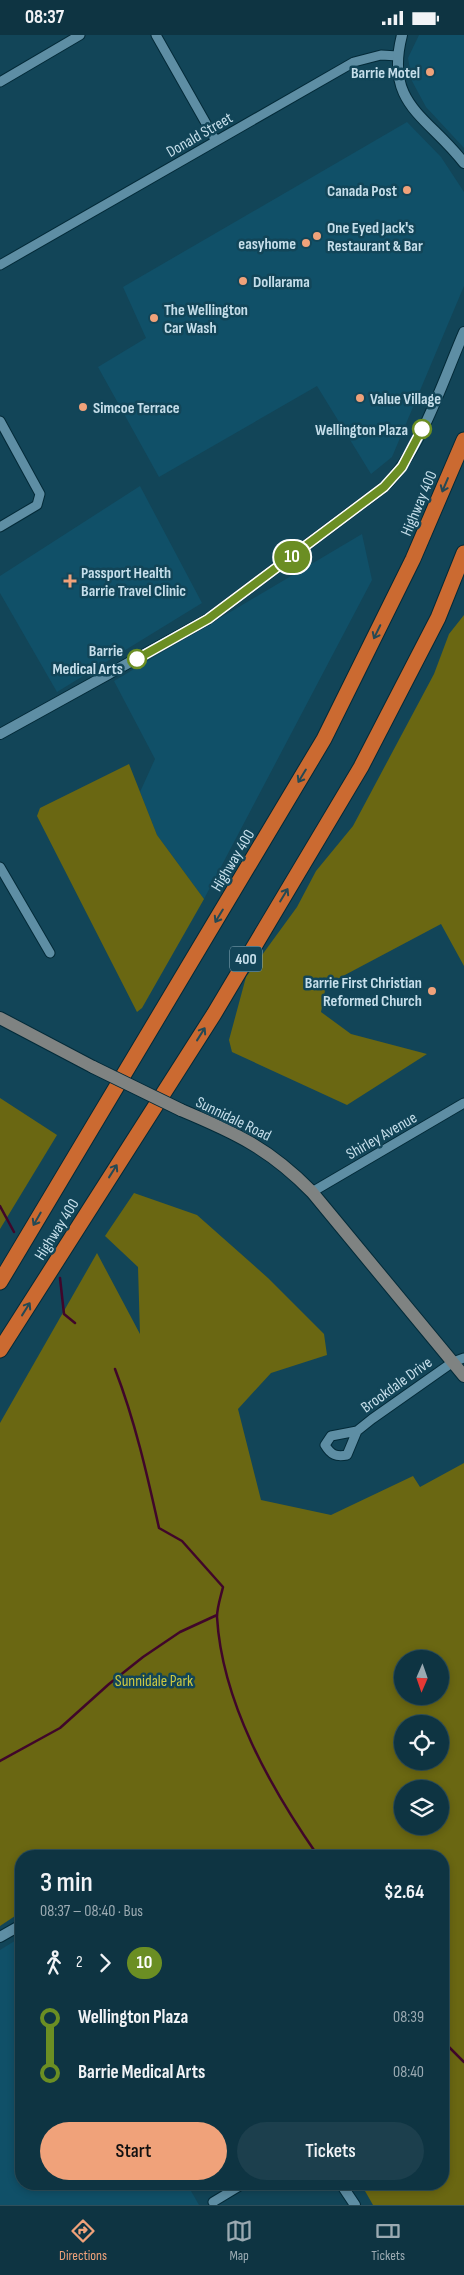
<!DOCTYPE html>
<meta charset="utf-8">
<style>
:root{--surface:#0e3442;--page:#1c3f4d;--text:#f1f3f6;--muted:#9baab2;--line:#2e4f5b;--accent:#f0a27a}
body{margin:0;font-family:"Sofia Sans Condensed",sans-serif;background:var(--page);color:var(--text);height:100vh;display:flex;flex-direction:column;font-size:19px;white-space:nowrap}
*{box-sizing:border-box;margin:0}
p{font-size:16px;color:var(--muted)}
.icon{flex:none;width:28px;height:28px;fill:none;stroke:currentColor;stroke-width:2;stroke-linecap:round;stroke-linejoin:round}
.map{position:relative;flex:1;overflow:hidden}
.sheet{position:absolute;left:15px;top:1815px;width:434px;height:340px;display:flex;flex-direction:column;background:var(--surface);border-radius:20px;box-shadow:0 2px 8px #0003,0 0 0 1px var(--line)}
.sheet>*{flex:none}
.badge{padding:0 10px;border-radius:16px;font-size:18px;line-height:32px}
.needle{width:32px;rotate:182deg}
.tools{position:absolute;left:394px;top:1615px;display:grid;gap:10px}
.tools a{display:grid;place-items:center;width:55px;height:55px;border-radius:50%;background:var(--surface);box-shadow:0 2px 8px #0003,0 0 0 1px var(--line);font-size:25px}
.map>.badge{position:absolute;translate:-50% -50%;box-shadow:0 0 0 2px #fff}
.legs{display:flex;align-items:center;gap:8px;height:55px;padding:0 25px;font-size:16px}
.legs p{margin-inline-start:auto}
.headline{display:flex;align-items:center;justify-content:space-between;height:85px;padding:0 25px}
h1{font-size:28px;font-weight:600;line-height:38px}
.action{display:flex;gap:10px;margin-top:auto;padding:10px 25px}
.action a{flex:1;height:58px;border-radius:30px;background:var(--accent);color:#111;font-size:20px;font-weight:600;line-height:58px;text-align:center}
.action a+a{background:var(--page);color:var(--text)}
ul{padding:0 25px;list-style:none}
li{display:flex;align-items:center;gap:18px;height:55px;font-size:19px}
li i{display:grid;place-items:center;width:8px;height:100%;margin:0 6px;background:currentColor}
li i::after{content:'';width:12px;height:12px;margin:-6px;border:4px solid;border-radius:50%;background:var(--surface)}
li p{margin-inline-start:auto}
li:first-child i{background:linear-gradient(#0000 50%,currentColor 0)}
li:last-child i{background:linear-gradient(currentColor 50%,#0000 0)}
.status{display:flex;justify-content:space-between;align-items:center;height:35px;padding:0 25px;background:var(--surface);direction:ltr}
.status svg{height:14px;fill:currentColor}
.menu{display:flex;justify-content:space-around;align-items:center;height:70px;border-top:1px solid var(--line);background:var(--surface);font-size:14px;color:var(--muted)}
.menu a{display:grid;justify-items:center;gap:2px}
.menu .current{color:var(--accent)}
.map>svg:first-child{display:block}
.built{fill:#105068}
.green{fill:#6a6712;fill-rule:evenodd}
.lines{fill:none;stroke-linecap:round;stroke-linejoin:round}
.stream{stroke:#40062a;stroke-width:2.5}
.minor-casing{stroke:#032a38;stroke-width:11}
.tertiary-casing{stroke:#032a38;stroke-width:12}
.secondary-casing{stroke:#032a38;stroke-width:14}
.motorway-casing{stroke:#032a38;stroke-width:17}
.minor{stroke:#5e8ea4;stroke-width:9}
.tertiary{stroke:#5e8ea4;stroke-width:10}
.secondary{stroke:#7f8382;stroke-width:12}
.motorway{stroke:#cb6a31;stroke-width:15}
.secondary-bridge-casing{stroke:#032a38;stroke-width:14;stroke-linecap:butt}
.secondary-bridge{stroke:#7f8382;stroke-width:12}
.oneway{stroke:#244954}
.line-1-casing{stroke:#fff;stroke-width:11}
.line-1{stroke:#6b8e23;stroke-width:8}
.poi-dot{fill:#f0a27a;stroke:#124558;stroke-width:2}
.stop-1-dot{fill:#fff;stroke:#6b8e23;stroke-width:2.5}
.labels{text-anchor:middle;stroke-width:5;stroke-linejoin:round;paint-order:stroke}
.shield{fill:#124558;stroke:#8fb0be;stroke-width:1}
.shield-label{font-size:15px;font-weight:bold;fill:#c5deea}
.poi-label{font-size:16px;font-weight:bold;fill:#c5deea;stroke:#124558;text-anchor:start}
.street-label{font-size:16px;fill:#c5deea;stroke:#124558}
.stop-label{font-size:16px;font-weight:bold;fill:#c5deea;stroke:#124558;text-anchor:end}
.park-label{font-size:16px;fill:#cbc843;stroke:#124558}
</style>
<div class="status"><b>08:37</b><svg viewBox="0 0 49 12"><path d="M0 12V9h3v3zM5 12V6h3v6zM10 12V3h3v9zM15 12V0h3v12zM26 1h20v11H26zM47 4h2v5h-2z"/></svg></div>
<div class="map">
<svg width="464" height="2170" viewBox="0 0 464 2170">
<rect width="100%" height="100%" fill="#124558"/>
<path class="built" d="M 419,0 L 464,0 L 464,113 L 426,72 L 412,46 L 408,23 Z
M 407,87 L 441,122 L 464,157 L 464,251 L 392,422 L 371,439 L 317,351 L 159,442 L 98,332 L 146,303 L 123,252 Z
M 140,451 L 202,568 L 57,657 L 0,558 L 0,541 Z
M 362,499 L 372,545 L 204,864 L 157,800 L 140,757 L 155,724 L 114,646 Z
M 21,1902 L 21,2149 L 187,2149 L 199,2170 L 0,2170 L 0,1915 Z"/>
<path class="green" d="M 464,580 L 464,931 L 441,889 L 326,950 L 321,977 L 351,999 L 427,1019 L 347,1070 L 232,1017 L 229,1005 L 246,942 L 297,872 L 316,836 L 353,791 L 434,639 L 449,599 Z
M 129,729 L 157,800 L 204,864 L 142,973 L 137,977 L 37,781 L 40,773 Z
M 0,1063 L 57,1100 L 0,1194 Z
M 134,1158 L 197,1180 L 268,1243 L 324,1299 L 327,1320 L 271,1338 L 238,1374 L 261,1465 L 331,1480 L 413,1441 L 420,1452 L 464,1428 L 464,2170 L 373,2170 L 361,2149 L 442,2149 L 442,1821 L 21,1821 L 21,1877 L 0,1891 L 0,1388 L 97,1218 L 140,1299 L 138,1232 L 105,1201 ZM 402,1624 L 440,1624 L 440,1661 L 402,1661 ZM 402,1689 L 440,1689 L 440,1726 L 402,1726 ZM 402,1754 L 440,1754 L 440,1791 L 402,1791 Z"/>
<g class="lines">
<path class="stream" d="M 0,1171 L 14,1197
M 60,1243 L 64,1279 L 75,1288
M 115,1334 C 135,1386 147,1439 159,1493 L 182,1506 L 223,1552 C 221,1561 217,1572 217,1582 C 222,1667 270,1752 318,1821
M 0,1726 L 60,1693 L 109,1649 L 143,1622 L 180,1597 L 217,1580
M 442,2005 L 464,2027"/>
<defs>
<path id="minor" d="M 156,0 L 216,106
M 0,47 L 80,0
M 0,230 L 354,27 L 381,20 L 398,21
M 0,386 L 40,459 L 37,470 L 0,492
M 0,832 L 50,918
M 312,1157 L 464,1068
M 357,1396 L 331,1401 L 325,1410 C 331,1420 336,1422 347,1420 L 357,1396 L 372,1384 L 453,1327 L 464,1323
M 213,2167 L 243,2149"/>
<path id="tertiary" d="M 402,0 C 384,70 428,81 464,128
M 0,699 L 208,584 L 384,452 C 420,418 444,343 464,297
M 0,1902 L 21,1890
M 341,2149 L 355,2170"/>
<path id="secondary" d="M 0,983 L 93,1032
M 181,1075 C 236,1098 270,1114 312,1157 L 464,1341"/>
<path id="motorway" d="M 0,1247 L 324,704 L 413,524 L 464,405
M 0,1315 L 214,979 L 361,732 L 438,583 L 464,518"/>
</defs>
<use href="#minor" class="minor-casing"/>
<use href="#tertiary" class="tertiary-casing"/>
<use href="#secondary" class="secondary-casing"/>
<use href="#motorway" class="motorway-casing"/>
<use href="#minor" class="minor"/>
<use href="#tertiary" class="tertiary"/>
<use href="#secondary" class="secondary"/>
<use href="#motorway" class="motorway"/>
<defs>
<path id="secondary-bridge" d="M 93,1032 L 181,1075"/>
</defs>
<use href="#secondary-bridge" class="secondary-bridge-casing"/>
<use href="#secondary-bridge" class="secondary-bridge"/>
</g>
<defs><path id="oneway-shaft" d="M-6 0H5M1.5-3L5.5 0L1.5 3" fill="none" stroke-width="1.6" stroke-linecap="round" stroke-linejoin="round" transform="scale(1.25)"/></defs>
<g class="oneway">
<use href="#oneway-shaft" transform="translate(445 450) rotate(113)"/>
<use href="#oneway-shaft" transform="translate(377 597) rotate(116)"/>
<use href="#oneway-shaft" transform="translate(302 741) rotate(121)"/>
<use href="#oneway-shaft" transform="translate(284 860) rotate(-59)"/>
<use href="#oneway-shaft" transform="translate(219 881) rotate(121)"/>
<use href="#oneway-shaft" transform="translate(201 999) rotate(-58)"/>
<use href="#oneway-shaft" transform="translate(113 1136) rotate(-58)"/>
<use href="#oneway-shaft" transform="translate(37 1184) rotate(120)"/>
<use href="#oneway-shaft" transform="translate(26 1274) rotate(-58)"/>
</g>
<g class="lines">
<defs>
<path id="line-1" d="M 137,624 L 208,584 L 384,452 L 402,432 L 422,394"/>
</defs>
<use href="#line-1" class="line-1-casing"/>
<use href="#line-1" class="line-1"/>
</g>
<g class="poi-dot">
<circle cx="430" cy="37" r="5"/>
<circle cx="407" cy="155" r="5"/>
<circle cx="317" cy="201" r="5"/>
<circle cx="306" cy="208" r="5"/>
<circle cx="243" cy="246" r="5"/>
<circle cx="154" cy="283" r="5"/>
<circle cx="360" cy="363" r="5"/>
<circle cx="83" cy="372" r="5"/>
<path d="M67.5 538.5h5v5h5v5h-5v5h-5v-5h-5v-5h5z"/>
<circle cx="432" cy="956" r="5"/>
</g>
<g class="stop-1-dot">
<circle cx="422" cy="394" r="9"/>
<circle cx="137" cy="624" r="9"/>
</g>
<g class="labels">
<rect class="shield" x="230" y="911.5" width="32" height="25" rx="4"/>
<g class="shield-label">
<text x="246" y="929">400</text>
</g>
<g class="poi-label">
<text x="420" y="43" text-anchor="end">Barrie Motel</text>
<text x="397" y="161" text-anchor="end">Canada Post</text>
<text x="327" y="198">One Eyed Jack's<tspan x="327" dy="18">Restaurant &amp; Bar</tspan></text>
<text x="296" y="214" text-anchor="end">easyhome</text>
<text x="253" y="252">Dollarama</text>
<text x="164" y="280">The Wellington<tspan x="164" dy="18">Car Wash</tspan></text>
<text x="370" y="369">Value Village</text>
<text x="93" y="378">Simcoe Terrace</text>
<text x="81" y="543">Passport Health<tspan x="81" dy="18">Barrie Travel Clinic</tspan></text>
<text x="422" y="953" text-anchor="end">Barrie First Christian<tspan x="422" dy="18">Reformed Church</tspan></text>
</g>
<g class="street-label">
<text transform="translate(199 99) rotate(-30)" y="6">Donald Street</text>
<text transform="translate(418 468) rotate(-67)" y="6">Highway 400</text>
<text transform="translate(232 825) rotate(-59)" y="6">Highway 400</text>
<text transform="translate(234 1083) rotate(26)" y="6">Sunnidale Road</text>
<text transform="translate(381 1100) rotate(-30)" y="6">Shirley Avenue</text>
<text transform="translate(56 1194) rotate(-58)" y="6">Highway 400</text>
<text transform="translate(396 1349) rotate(-36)" y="6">Brookdale Drive</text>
</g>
<g class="stop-label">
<text x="408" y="400">Wellington Plaza</text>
<text x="123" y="621">Barrie<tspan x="123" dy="18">Medical Arts</tspan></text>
</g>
<g class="park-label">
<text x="154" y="1651">Sunnidale Park</text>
</g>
</g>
</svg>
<div class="tools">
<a><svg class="needle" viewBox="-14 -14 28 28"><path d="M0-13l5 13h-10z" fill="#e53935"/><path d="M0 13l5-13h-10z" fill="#9baab2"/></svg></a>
<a><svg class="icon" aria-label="locate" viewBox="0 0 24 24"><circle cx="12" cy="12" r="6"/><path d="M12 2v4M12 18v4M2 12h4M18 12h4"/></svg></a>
<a><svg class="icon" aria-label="layers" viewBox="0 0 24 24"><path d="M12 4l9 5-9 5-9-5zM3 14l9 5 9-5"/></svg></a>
</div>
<b class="badge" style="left:292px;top:522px;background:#6b8e23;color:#fff">10</b>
<section class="sheet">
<div class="headline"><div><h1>3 min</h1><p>08:37 – 08:40 · Bus</p></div><b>$2.64</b></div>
<div class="legs"><svg class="icon" aria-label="walk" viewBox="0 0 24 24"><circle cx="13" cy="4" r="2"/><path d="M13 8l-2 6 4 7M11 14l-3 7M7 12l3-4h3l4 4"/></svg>2<svg class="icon" aria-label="forward" viewBox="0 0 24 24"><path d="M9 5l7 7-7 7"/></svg><b class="badge" style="background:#6b8e23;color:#fff">10</b></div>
<ul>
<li><i style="color:#6b8e23"></i><b>Wellington Plaza</b><p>08:39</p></li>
<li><i style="color:#6b8e23"></i><b>Barrie Medical Arts</b><p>08:40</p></li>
</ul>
<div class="action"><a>Start</a><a>Tickets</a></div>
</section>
</div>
<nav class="menu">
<a class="current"><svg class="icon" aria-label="directions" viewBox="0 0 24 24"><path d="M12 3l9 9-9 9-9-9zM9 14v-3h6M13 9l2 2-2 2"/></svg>Directions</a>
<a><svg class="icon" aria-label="map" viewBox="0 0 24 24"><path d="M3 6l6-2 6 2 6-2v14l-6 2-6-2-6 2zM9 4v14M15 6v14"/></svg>Map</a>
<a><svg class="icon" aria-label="tickets" viewBox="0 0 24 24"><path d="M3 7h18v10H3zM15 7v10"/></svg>Tickets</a>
</nav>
